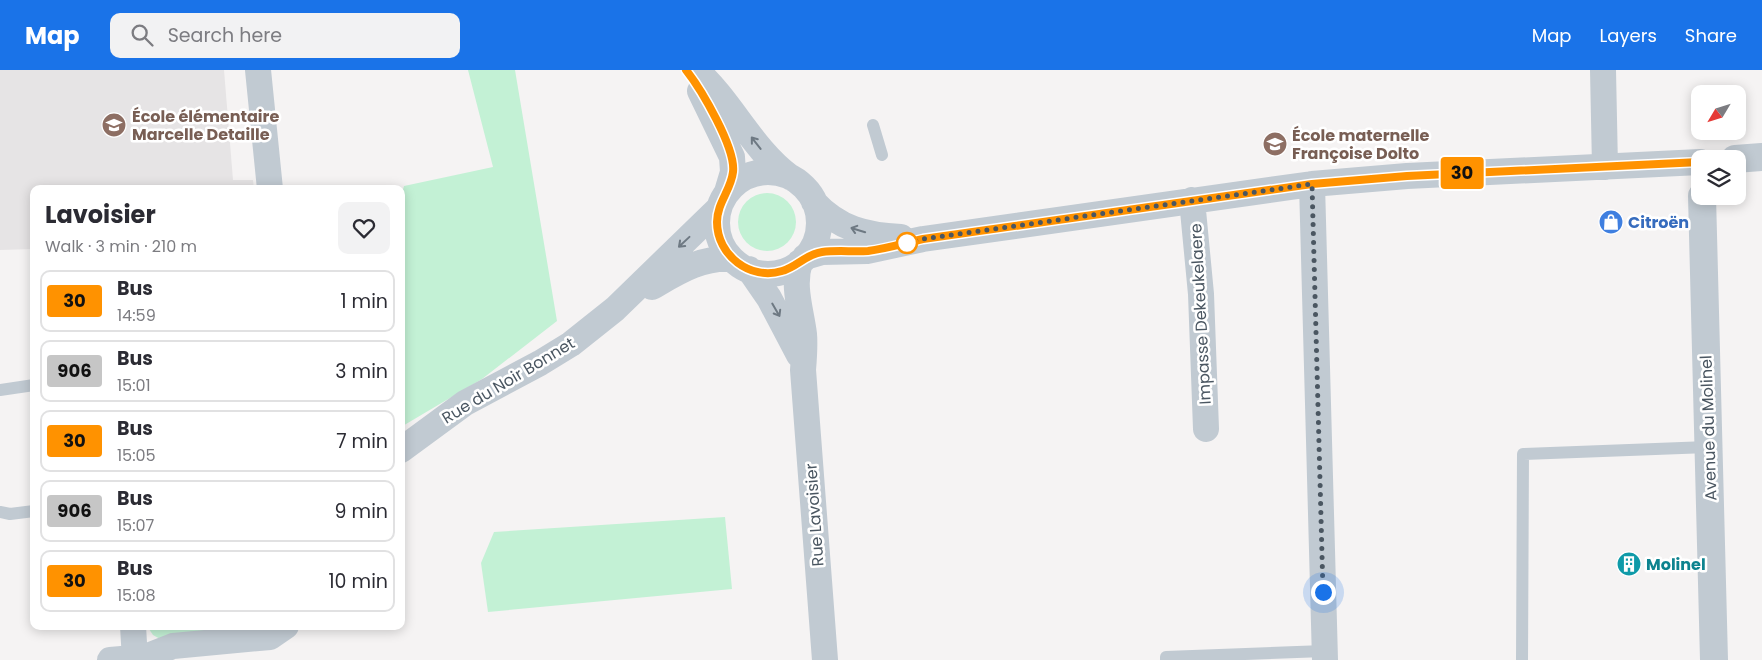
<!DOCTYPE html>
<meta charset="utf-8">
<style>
:root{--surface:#fff;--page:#f2f2f3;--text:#2b2b33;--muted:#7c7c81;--line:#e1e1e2;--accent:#1a73e8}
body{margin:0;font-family:Poppins,sans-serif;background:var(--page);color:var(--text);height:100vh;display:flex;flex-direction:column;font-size:19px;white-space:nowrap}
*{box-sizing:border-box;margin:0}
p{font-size:16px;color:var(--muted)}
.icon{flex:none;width:28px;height:28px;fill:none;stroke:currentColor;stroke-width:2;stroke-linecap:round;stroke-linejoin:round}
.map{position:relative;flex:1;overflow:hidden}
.side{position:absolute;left:30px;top:115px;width:375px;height:445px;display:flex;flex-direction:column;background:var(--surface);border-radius:10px;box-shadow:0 2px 12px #0003}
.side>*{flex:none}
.badge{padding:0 10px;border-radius:4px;font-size:18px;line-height:32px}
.needle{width:32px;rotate:232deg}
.fabs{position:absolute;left:1691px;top:15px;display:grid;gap:10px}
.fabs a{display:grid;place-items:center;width:55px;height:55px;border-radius:10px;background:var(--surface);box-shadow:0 2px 12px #0003;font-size:25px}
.you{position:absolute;width:25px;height:25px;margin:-12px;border:4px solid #fff;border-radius:50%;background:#1a73e8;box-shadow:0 0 0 8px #1a73e833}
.map>.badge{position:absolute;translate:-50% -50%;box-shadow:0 0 0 2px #fff}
.round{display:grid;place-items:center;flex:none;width:52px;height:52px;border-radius:10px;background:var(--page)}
.overview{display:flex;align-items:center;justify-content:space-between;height:85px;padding:0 15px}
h1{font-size:24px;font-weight:700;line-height:38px}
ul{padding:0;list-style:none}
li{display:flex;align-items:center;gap:15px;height:62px;margin:0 10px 8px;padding:0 5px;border:2px solid var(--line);border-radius:10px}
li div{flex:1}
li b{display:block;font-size:19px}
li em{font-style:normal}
li .badge{min-width:55px;font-weight:700;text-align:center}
header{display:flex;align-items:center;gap:30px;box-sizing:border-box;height:70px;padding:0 25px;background:var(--accent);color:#fff}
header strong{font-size:24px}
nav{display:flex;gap:28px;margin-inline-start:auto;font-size:18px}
.search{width:350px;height:45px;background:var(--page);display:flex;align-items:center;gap:12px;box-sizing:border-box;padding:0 18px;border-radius:10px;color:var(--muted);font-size:19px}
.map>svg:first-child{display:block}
.education{fill:#e6e4e5}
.green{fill:#c3f1d5}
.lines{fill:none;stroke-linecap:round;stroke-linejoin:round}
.service{stroke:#c1cad2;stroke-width:12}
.minor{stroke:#c1cad2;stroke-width:26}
.tertiary{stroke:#c1cad2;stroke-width:28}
.oneway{stroke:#6e7983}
.line-casing{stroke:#fff;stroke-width:11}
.line{stroke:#ff9200;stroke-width:8}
.walk{stroke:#4a5661;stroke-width:5;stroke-dasharray:0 9}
.stop-dot{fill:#fff;stroke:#ff9200;stroke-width:2.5}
.labels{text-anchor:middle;stroke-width:5;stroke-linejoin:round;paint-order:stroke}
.education-label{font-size:16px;font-weight:bold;fill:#785e54;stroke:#fff;text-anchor:start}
.shop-label{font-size:16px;font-weight:bold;fill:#366cbe;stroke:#fff;text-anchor:start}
.street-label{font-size:16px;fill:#4a5661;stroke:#fff}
.culture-label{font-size:16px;font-weight:bold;fill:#0d838f;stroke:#fff;text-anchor:start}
</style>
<header>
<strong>Map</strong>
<div class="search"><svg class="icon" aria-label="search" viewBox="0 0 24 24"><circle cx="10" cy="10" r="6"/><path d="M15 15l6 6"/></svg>Search here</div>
<nav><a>Map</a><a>Layers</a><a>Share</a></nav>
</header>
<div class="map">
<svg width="1762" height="590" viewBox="0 0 1762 590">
<rect width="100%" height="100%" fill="#f5f3f3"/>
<path class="education" d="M 0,0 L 224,0 L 233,110 L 253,110 L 254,119 L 34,119 L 34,179 L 0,180 Z"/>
<path class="green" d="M 468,0 L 515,0 L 557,251 L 482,309 L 401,357 L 401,127 L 404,116 L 493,97 Z
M738 152a29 29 0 1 1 58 0a29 29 0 1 1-58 0Z
M 725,447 L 732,519 L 488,542 L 481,493 L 494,462 Z
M 147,556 L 269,556 L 160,569 L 153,565 Z"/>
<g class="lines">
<path class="service" d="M 873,55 L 882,85
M 0,320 L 34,315
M 0,442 L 10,444 L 34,441
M 1166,590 L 1166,587 L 1324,581
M 1522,590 L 1523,384 L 1708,377"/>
<path class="minor" d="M 258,0 L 270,119
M 696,0 C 732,32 751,78 790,107
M 1603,0 L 1605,97
M 700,21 L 732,87 L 733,102 L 727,122
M717 153a51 51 0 1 1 102 0a51 51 0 1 1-102 0Z
M 1312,114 L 1325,590
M 1192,130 L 1201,224 L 1206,359
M 814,132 C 839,159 866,165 901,167
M 805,187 L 822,182 L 867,181 L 923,169 L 1312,114 L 1407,106 L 1700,92
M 800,192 C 792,216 801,240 804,264 C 805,275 804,288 803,300 L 825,590
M 749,199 L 769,228 L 799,285
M 652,217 C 678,202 701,187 732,189
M 401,380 L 465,333 L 540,293 L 571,274 L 615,239 L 719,138
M 133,556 L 135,590
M 110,590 L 145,587 L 173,576 L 270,567 L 286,556"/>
<path class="tertiary" d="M 1735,89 L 1762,87
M 1702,126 L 1714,590"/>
</g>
<defs><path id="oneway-shaft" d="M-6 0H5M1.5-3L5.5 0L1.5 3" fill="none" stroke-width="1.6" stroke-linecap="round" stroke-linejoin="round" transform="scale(1.25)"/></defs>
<g class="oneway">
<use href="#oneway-shaft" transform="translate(756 73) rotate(-128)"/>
<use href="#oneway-shaft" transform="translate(858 160) rotate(-163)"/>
<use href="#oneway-shaft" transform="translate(684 172) rotate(137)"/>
<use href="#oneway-shaft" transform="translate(776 240) rotate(60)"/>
</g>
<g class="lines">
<defs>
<path id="line" d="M 686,0 C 701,19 736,78 733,102 C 731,120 717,133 717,152 C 717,185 750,211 782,201 C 797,197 806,184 822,182 C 837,180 853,182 868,181 C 886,179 905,173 923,169 L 1312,114 L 1407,106 L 1700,92"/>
</defs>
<use href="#line" class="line-casing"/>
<use href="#line" class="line"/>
<path class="walk" d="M 907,173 L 923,169 L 1312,114 L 1323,522"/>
</g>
<defs>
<symbol id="school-disc" viewBox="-11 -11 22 22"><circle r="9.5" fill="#8d6e63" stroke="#fff"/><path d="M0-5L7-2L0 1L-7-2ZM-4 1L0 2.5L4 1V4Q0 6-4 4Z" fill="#fff"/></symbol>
<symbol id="shop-disc" viewBox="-11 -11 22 22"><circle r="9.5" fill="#3f7fe0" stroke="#fff"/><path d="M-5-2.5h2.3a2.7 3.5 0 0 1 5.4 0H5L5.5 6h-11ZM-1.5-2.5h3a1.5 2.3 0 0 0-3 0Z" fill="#fff"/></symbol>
<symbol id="building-disc" viewBox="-11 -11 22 22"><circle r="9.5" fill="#0f9aa8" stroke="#fff"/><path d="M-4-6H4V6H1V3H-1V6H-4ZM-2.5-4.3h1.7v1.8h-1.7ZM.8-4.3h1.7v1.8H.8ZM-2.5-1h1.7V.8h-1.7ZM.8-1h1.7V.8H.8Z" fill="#fff"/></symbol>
</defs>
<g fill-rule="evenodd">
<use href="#school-disc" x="100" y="41" width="28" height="28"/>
<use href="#school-disc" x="1261" y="60" width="28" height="28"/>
<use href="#shop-disc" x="1597" y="138" width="28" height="28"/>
<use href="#building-disc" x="1615" y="480" width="28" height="28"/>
</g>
<circle class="stop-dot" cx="907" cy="173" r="10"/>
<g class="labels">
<g class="education-label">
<text x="132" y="52">École élémentaire<tspan x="132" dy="18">Marcelle Detaille</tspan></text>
<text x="1292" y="71">École maternelle<tspan x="1292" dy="18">Françoise Dolto</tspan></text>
</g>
<g class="shop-label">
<text x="1628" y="158">Citroën</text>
</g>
<g class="street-label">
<text transform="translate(1200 244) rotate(-93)" y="6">Impasse Dekeukelaere</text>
<text transform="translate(508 310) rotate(-31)" y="6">Rue du Noir Bonnet</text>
<text transform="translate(1708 358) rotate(-92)" y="6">Avenue du Molinel</text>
<text transform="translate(814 445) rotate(-94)" y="6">Rue Lavoisier</text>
</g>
<g class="culture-label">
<text x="1646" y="500">Molinel</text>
</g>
</g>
</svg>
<div class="fabs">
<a><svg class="needle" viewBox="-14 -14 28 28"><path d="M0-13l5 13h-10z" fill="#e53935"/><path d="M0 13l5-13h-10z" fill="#7c7c81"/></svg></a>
<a><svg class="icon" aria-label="layers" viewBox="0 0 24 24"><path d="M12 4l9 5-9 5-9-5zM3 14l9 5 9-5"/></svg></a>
</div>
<div class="you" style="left:1323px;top:522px"></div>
<b class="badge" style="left:1462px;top:103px;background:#ff9200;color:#111">30</b>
<section class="side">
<div class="overview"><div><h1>Lavoisier</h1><p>Walk · 3 min · 210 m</p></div><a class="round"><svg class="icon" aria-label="heart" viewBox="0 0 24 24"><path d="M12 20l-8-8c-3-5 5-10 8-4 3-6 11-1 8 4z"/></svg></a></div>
<ul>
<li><span class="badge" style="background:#ff9200;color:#111">30</span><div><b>Bus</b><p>14:59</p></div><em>1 min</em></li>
<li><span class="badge" style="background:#c6c6c6;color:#111">906</span><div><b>Bus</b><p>15:01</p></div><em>3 min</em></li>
<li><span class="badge" style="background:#ff9200;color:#111">30</span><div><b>Bus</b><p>15:05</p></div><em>7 min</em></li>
<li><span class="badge" style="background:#c6c6c6;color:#111">906</span><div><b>Bus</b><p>15:07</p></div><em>9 min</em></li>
<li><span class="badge" style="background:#ff9200;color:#111">30</span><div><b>Bus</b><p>15:08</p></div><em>10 min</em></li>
</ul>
</section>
</div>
